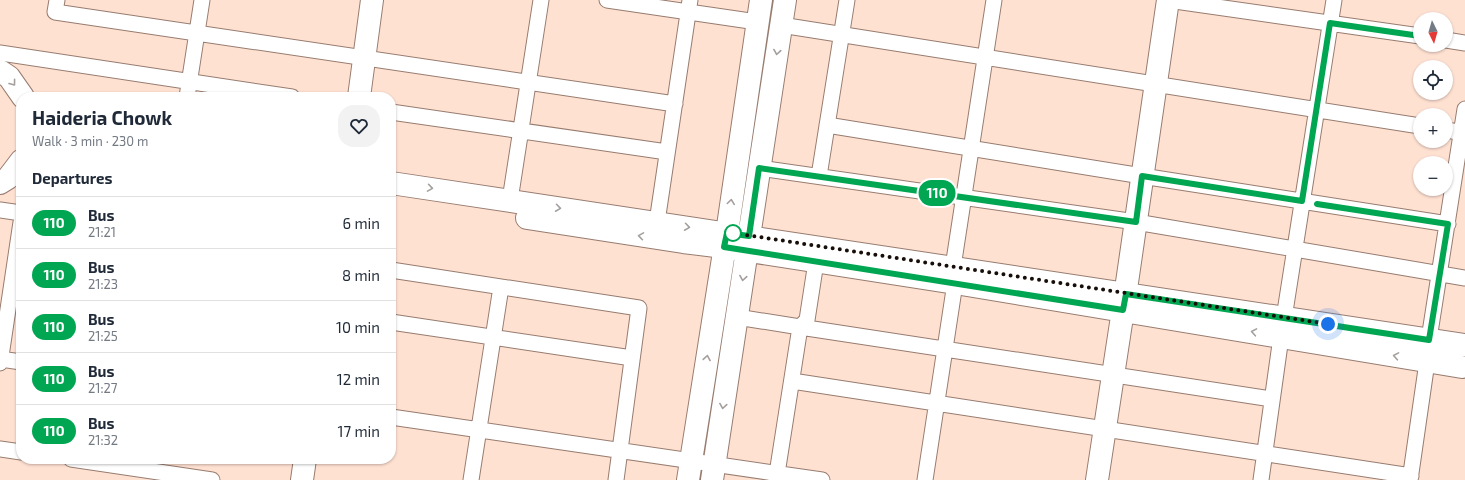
<!DOCTYPE html>
<meta charset="utf-8">
<style>
:root{--surface:#fff;--page:#f2f2f3;--text:#1f2937;--muted:#747a83;--line:#e0e1e3}
body{margin:0;font-family:"Exo 2",sans-serif;background:var(--page);color:var(--text);height:100vh;display:flex;flex-direction:column;font-size:15px;white-space:nowrap}
*{box-sizing:border-box;margin:0}
p{font-size:13px;color:var(--muted)}
.icon{flex:none;width:22px;height:22px;fill:none;stroke:currentColor;stroke-width:2;stroke-linecap:round;stroke-linejoin:round}
.map{position:relative;flex:1;overflow:hidden}
.details{position:absolute;left:16px;top:92px;width:380px;height:372px;display:flex;flex-direction:column;background:var(--surface);border-radius:16px;box-shadow:0 1px 3px #0004}
.details>*{flex:none}
.badge{padding:0 8px;border-radius:13px;font-size:14px;line-height:26px}
.needle{width:26px;rotate:175deg}
.buttons{position:absolute;left:1413px;top:12px;display:grid;gap:8px}
.buttons a{display:grid;place-items:center;width:40px;height:40px;border-radius:50%;background:var(--surface);box-shadow:0 1px 3px #0004;font-size:20px}
.you{position:absolute;width:20px;height:20px;margin:-10px;border:3px solid #fff;border-radius:50%;background:#1a73e8;box-shadow:0 0 0 6px #1a73e833}
.map>.badge{position:absolute;translate:-50% -50%;box-shadow:0 0 0 2px #fff}
h2{padding:0 16px;font-size:15px;line-height:36px}
.round{display:grid;place-items:center;flex:none;width:42px;height:42px;border-radius:16px;background:var(--page)}
.headline{display:flex;align-items:center;justify-content:space-between;height:68px;padding:0 16px}
h1{font-size:19px;font-weight:700;line-height:30px}
ul{padding:0;list-style:none}
li{display:flex;align-items:center;gap:12px;height:52px;padding:0 16px;border-top:1px solid var(--line)}
li div{flex:1}
li b{display:block;font-size:15px}
li em{font-style:normal}
li .badge{min-width:44px;font-weight:700;text-align:center}
.map>svg:first-child{display:block}
.lines{fill:none;stroke-linecap:round;stroke-linejoin:round}
.street-casing{stroke:#977c6f;stroke-width:17}
.secondary-casing{stroke:#977c6f;stroke-width:24}
.street{stroke:#fff;stroke-width:15}
.secondary{stroke:#fff;stroke-width:22}
.oneway{stroke:#a39f9d}
.line-casing{stroke:#fff;stroke-width:9}
.line{stroke:#00a651;stroke-width:6}
.walk{stroke:#180e09;stroke-width:4;stroke-dasharray:0 7.2}
.stop-dot{fill:#fff;stroke:#00a651;stroke-width:2}
</style>
<div class="map">
<svg width="1465" height="480" viewBox="0 0 1465 480">
<rect width="100%" height="100%" fill="#ffe1d2"/>
<g class="lines">
<defs>
<path id="street" d="M 57,0 L 55,12 L 675,104
M 607,0 L 757,22
M 1168,0 L 1420,36
M 781,25 L 1420,126
M 1446,40 L 1465,43
M 0,53 L 292,97
M 187,97 L 202,0
M 391,112 L 667,152
M 827,125 L 1142,176 L 1448,224
M 1446,130 L 1465,133
M 759,168 L 1136,222 L 1465,278
M 819,176 L 847,0
M 510,200 L 541,0
M 0,210 L 21,213
M 657,222 L 690,0
M 953,267 L 994,0
M 391,270 L 639,308 L 616,480
M 737,317 L 800,327 L 1272,399
M 1284,318 L 1334,0
M 391,322 L 632,358
M 1429,339 L 1465,109
M 0,359 L 21,362
M 0,363 L 21,222
M 792,381 L 1411,476
M 391,417 L 822,480
M 0,449 L 21,452
M 71,459 L 212,480
M 471,480 L 501,287
M 776,480 L 800,327 L 807,320 L 816,262
M 925,480 L 955,283
M 1261,480 L 1281,337
M 1410,480 L 1427,362"/>
<path id="secondary" d="M 0,71 L 9,77 L 23,97
M 359,97 L 372,0
M 0,183 L 8,178 L 21,161
M 391,183 L 1464,345
M 527,218 L 683,242 L 724,247 L 955,283 L 1462,367
M 302,480 L 305,459
M 688,480 L 727,233 L 761,0
M 712,480 L 785,0
M 1097,480 L 1123,310 L 1168,0"/>
</defs>
<use href="#street" class="street-casing"/>
<use href="#secondary" class="secondary-casing"/>
<use href="#street" class="street"/>
<use href="#secondary" class="secondary"/>
</g>
<defs><path id="oneway-chevron" d="M-2-3.5L2.5 0L-2 3.5" fill="none" stroke-width="1.6" stroke-linecap="round" stroke-linejoin="round"/></defs>
<g class="oneway">
<use href="#oneway-chevron" transform="translate(777 52) rotate(99)"/>
<use href="#oneway-chevron" transform="translate(13 83) rotate(53)"/>
<use href="#oneway-chevron" transform="translate(430 188) rotate(9)"/>
<use href="#oneway-chevron" transform="translate(731 202) rotate(-82)"/>
<use href="#oneway-chevron" transform="translate(558 208) rotate(8)"/>
<use href="#oneway-chevron" transform="translate(687 227) rotate(8)"/>
<use href="#oneway-chevron" transform="translate(641 236) rotate(-171)"/>
<use href="#oneway-chevron" transform="translate(743 278) rotate(99)"/>
<use href="#oneway-chevron" transform="translate(1254 332) rotate(-170)"/>
<use href="#oneway-chevron" transform="translate(1396 356) rotate(-170)"/>
<use href="#oneway-chevron" transform="translate(707 358) rotate(-81)"/>
<use href="#oneway-chevron" transform="translate(723 406) rotate(99)"/>
</g>
<g class="lines">
<defs>
<path id="line" d="M 1317,204 L 1448,224 L 1429,340 L 1126,294 L 1123,310 L 724,247 L 727,233 L 749,236 L 759,168 L 1136,222 L 1142,176 L 1302,201 L 1330,23 L 1420,36"/>
</defs>
<use href="#line" class="line-casing"/>
<use href="#line" class="line"/>
<path class="walk" d="M 733,233 L 1328,324"/>
</g>
<circle class="stop-dot" cx="733" cy="233" r="8"/>
</svg>
<div class="buttons">
<a><svg class="needle" viewBox="-14 -14 28 28"><path d="M0-13l5 13h-10z" fill="#e53935"/><path d="M0 13l5-13h-10z" fill="#747a83"/></svg></a>
<a><svg class="icon" aria-label="locate" viewBox="0 0 24 24"><circle cx="12" cy="12" r="6"/><path d="M12 2v4M12 18v4M2 12h4M18 12h4"/></svg></a>
<a>+</a>
<a>−</a>
</div>
<div class="you" style="left:1328px;top:324px"></div>
<b class="badge" style="left:937px;top:193px;background:#00a651;color:#fff">110</b>
<section class="details">
<div class="headline"><div><h1>Haideria Chowk</h1><p>Walk · 3 min · 230 m</p></div><a class="round"><svg class="icon" aria-label="heart" viewBox="0 0 24 24"><path d="M12 20l-8-8c-3-5 5-10 8-4 3-6 11-1 8 4z"/></svg></a></div>
<h2>Departures</h2>
<ul>
<li><span class="badge" style="background:#00a651;color:#fff">110</span><div><b>Bus</b><p>21:21</p></div><em>6 min</em></li>
<li><span class="badge" style="background:#00a651;color:#fff">110</span><div><b>Bus</b><p>21:23</p></div><em>8 min</em></li>
<li><span class="badge" style="background:#00a651;color:#fff">110</span><div><b>Bus</b><p>21:25</p></div><em>10 min</em></li>
<li><span class="badge" style="background:#00a651;color:#fff">110</span><div><b>Bus</b><p>21:27</p></div><em>12 min</em></li>
<li><span class="badge" style="background:#00a651;color:#fff">110</span><div><b>Bus</b><p>21:32</p></div><em>17 min</em></li>
</ul>
</section>
</div>
